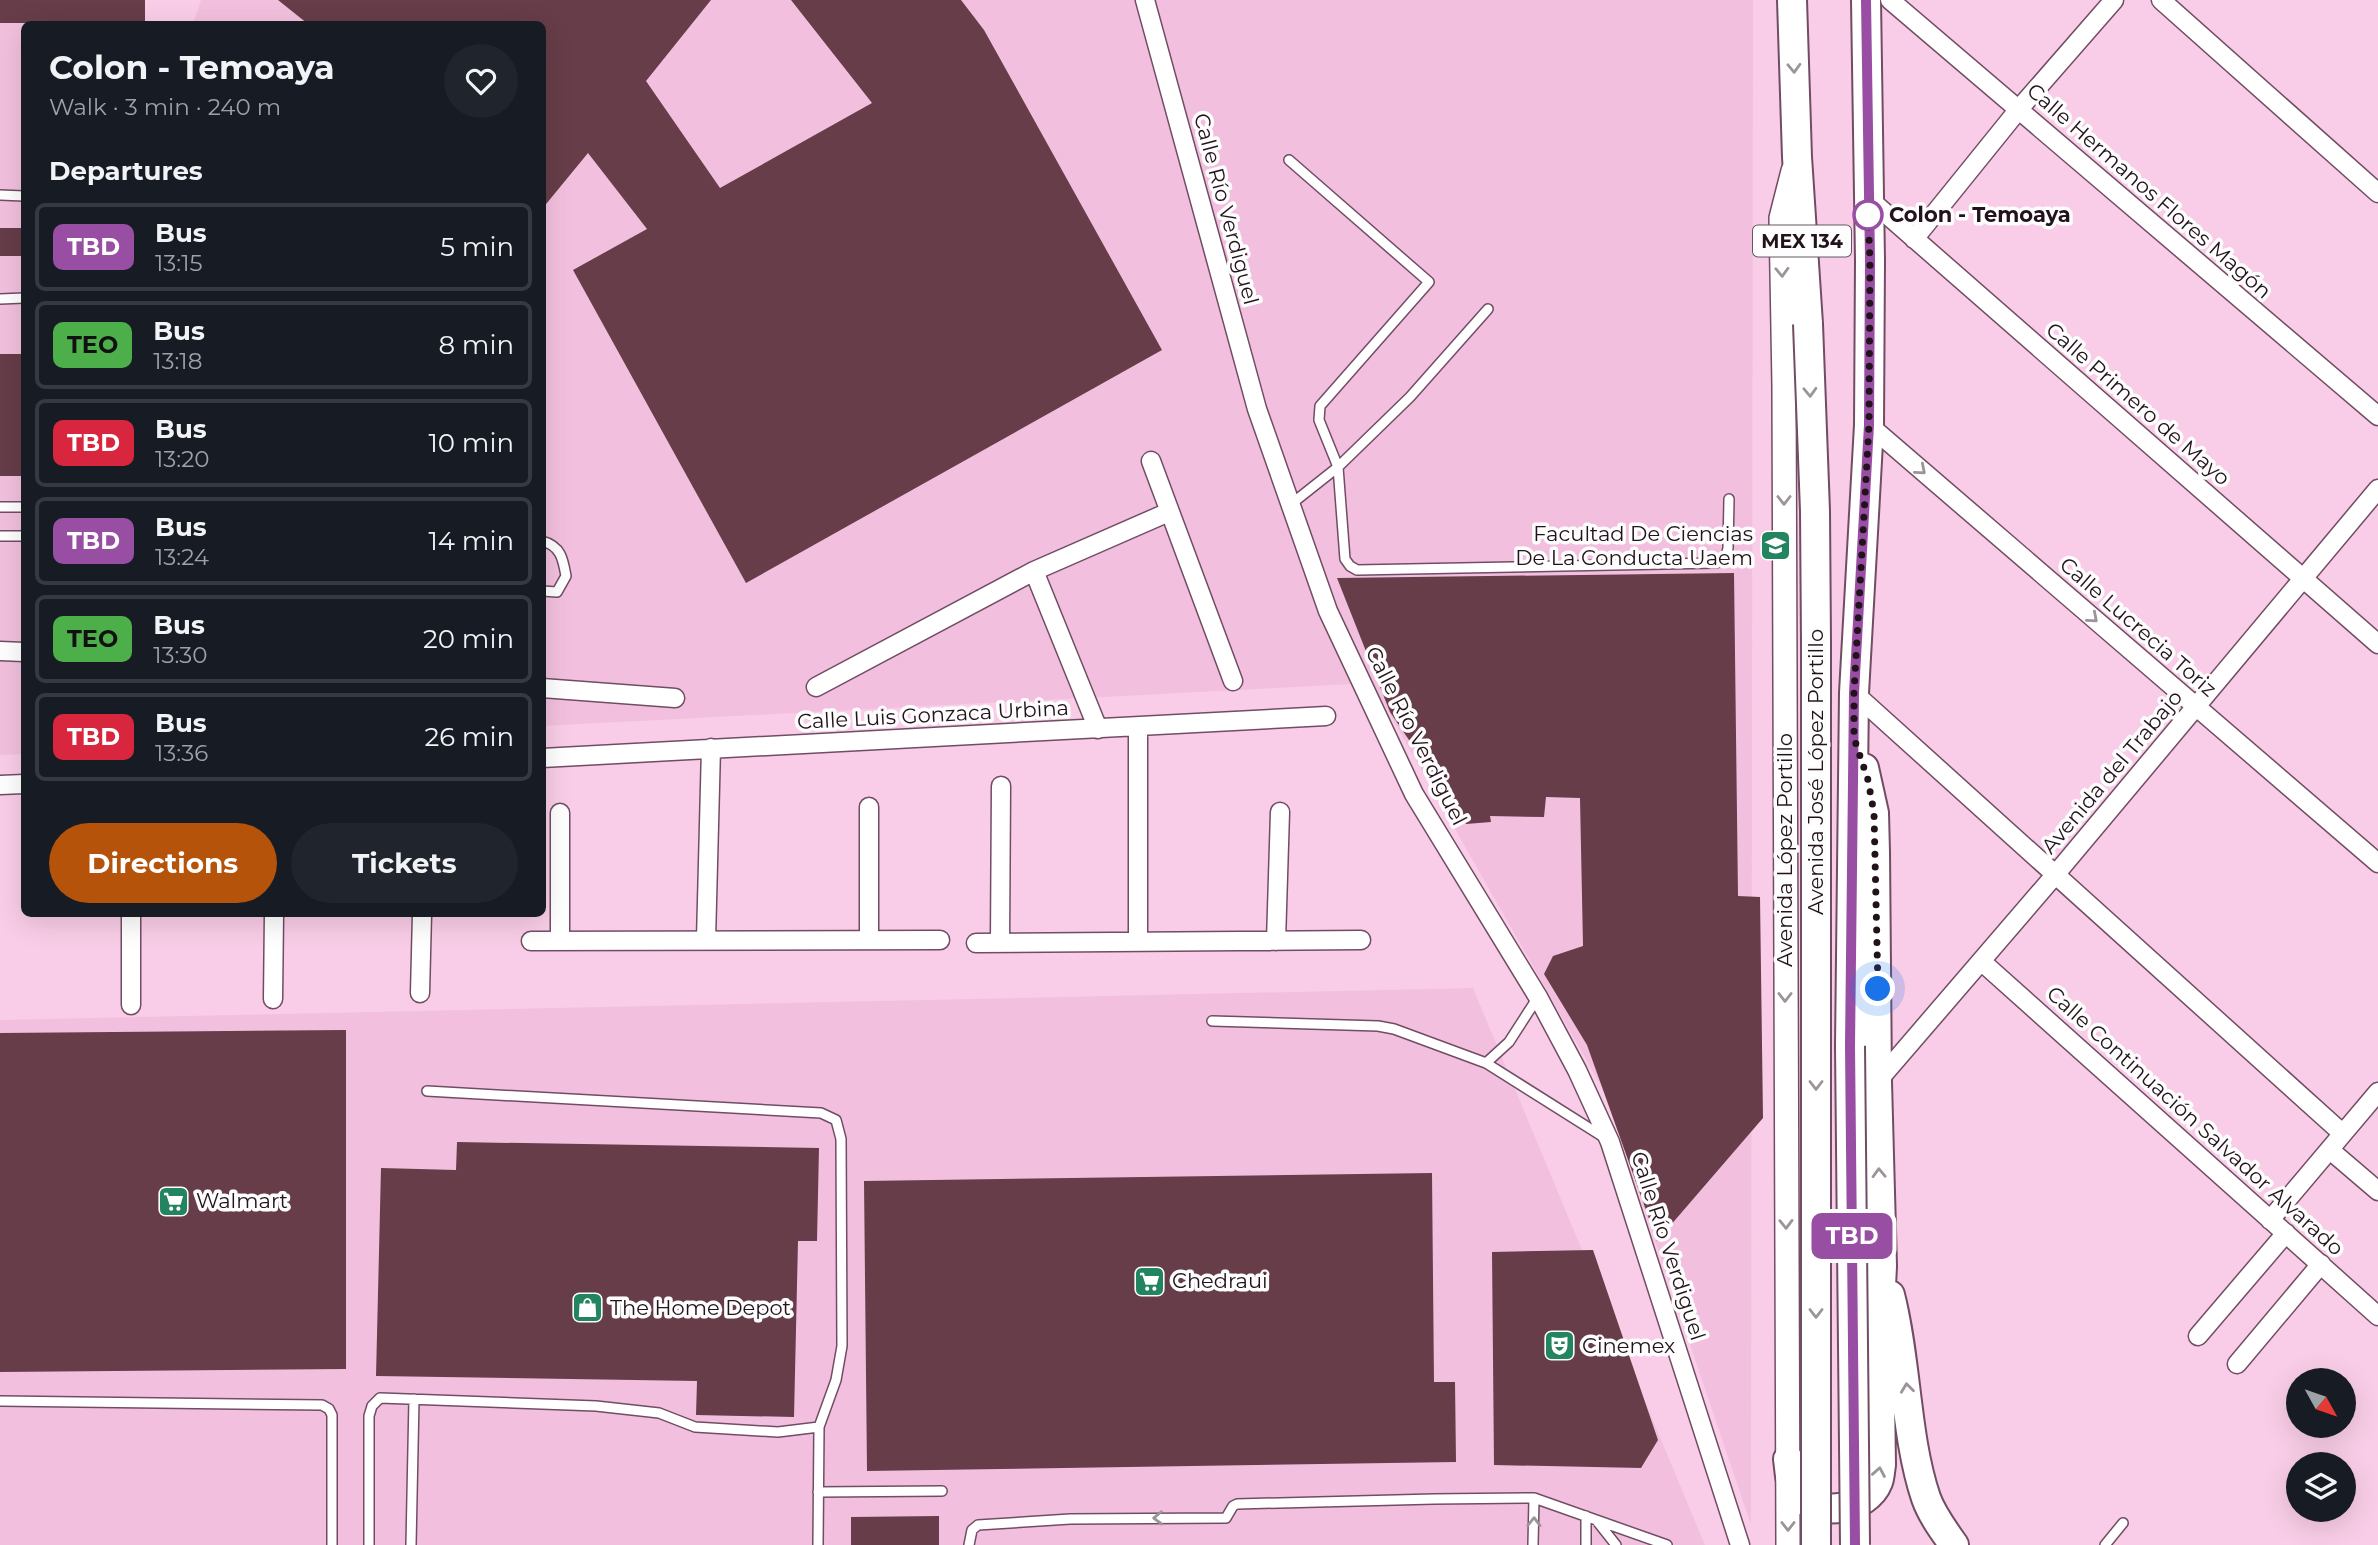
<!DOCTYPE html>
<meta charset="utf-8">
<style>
:root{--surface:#171b24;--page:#20242c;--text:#f1f3f6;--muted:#9ea1a6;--line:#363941;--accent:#b45309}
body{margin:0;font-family:Montserrat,sans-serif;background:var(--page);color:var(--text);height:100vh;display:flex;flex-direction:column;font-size:26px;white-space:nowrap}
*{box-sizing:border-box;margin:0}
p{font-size:23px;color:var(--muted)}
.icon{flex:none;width:38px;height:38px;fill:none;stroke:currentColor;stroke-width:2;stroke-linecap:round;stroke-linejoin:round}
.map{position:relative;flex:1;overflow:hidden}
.details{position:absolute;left:21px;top:21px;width:525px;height:896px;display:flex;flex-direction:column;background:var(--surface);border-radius:10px;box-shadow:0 7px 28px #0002}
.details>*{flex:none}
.badge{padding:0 14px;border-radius:10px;font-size:24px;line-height:46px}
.needle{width:46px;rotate:130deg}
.fabs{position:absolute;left:2286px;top:1368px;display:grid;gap:14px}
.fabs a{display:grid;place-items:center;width:70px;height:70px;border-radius:50%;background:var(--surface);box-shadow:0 7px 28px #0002;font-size:35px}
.you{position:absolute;width:35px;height:35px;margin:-18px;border:5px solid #fff;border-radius:50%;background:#1a73e8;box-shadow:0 0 0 10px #1a73e833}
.map>.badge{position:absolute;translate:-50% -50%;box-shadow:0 0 0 4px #fff}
h2{padding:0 28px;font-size:26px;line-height:63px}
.round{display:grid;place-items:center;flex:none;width:74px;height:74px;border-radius:37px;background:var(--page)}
.head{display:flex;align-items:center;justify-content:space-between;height:119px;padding:0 28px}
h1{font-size:33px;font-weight:700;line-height:52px}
.primary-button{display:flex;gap:14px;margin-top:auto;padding:14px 28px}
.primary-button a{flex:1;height:80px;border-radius:42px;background:var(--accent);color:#fff;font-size:28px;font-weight:700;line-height:80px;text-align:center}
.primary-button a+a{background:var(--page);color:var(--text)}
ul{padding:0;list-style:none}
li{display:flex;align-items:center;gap:21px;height:88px;margin:0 14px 10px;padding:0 14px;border:4px solid var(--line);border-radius:10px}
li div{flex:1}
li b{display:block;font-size:26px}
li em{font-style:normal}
li .badge{min-width:77px;font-weight:700;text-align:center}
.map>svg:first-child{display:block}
.built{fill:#f2c0de}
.building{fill:#663d48}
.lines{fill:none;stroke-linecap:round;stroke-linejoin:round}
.service-casing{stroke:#714d63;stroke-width:12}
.minor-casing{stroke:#714d63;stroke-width:21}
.tertiary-casing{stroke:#714d63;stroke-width:26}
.primary-casing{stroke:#714d63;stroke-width:32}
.service{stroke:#fff;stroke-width:9}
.minor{stroke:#fff;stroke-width:18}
.tertiary{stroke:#fff;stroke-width:23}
.primary{stroke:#fff;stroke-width:28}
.primary-bridge-casing{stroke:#714d63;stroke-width:32;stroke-linecap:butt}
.primary-bridge{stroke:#fff;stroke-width:28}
.oneway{stroke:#9b9498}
.line-casing{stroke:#fff;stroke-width:16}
.line{stroke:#984ea3;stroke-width:10}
.walk{stroke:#21121b;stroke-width:7;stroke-dasharray:0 12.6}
.stop-dot{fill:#fff;stroke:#984ea3;stroke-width:3.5}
.labels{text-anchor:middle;stroke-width:7;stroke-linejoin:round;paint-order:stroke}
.shield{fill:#fdfdfd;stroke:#63585f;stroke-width:2}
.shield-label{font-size:19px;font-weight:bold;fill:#21121b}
.street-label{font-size:21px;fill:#21121b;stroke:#fdfdfd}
.stop-label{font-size:21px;font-weight:bold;fill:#21121b;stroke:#fdfdfd;text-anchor:start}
.poi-label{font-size:21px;fill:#21121b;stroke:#fdfdfd;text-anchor:start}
</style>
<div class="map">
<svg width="2378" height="1545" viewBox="0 0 2378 1545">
<rect width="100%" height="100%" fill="#f9cde7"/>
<path class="built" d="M 0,0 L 129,0 L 130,24 L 24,24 L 24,754 L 0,755 Z
M 201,0 L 1753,0 L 1751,1525 L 1605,1093 L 1372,683 L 543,726 L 542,24 L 193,24 Z
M 1473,988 L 1705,1545 L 0,1545 L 0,1020 Z"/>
<path class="building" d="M 0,0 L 145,0 L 145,23 L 0,23 Z
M 278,0 L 711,0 L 646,81 L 720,188 L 872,103 L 791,0 L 961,0 L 984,30 L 1162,350 L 746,583 L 573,270 L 647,229 L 588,153 L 542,209 L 542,24 L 308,24 Z
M 0,228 L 24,228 L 24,256 L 0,256 Z
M 0,354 L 24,354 L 24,476 L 0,476 Z
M 1734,573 L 1738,896 L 1760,897 L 1763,1118 L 1657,1241 L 1587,1045 L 1544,974 L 1553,956 L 1583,946 L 1580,798 L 1546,797 L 1544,817 L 1490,816 L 1491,822 L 1466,824 L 1390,712 L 1337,578 Z
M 346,1030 L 346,1369 L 0,1372 L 0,1033 Z
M 457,1142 L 819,1148 L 817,1241 L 798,1241 L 794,1417 L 696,1415 L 697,1381 L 376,1376 L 381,1168 L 456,1170 Z
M 1432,1173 L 1434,1382 L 1455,1382 L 1456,1462 L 867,1471 L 864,1181 Z
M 1593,1250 L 1658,1440 L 1641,1468 L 1494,1465 L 1492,1252 Z
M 939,1516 L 939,1545 L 851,1545 L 851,1517 Z"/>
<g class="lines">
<defs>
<path id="service" d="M 1289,160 L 1429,282 L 1320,406 L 1319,420 L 1338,467 L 1345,559 L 1350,566 L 1357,570 L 1716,563 L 1726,557 L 1728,548 L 1729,499
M 0,195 L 24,196
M 0,299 L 24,298
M 1290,505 L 1338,467 L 1410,397 L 1488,309
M 0,507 L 24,507
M 0,536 L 24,536
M 542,541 C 561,546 563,559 566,576 L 557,592 L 542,591
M 1212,1021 L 1378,1026 L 1394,1029 L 1486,1063 L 1605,1138
M 1486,1063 L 1509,1042 L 1538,997
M 427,1091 L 821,1113 L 836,1120 L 841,1139 L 842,1346 L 836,1380 L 819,1427
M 0,1401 L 322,1405 L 329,1409 L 332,1415 L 332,1545
M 818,1492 L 942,1491
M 1597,1521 L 1616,1545
M 369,1545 L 369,1416 L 372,1406 L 380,1398 L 596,1406 L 659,1413 L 695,1427 L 778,1432 L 819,1427 L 818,1545
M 411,1545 L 414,1399
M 969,1545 L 972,1530 L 978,1525 L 1070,1519 L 1226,1518 L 1233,1506 L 1237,1504 L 1434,1499 L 1534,1498 L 1667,1545
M 1533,1545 L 1534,1498
M 1586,1545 L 1586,1516
M 2105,1545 L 2123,1523"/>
<path id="minor" d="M 1145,0 L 1257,409 L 1328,611 L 1414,794 L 1538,997 L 1577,1070 L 1610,1142 L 1740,1545
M 1890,0 L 2378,416
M 2161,0 L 2378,193
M 1868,198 L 2378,644
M 1914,239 L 2019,109 L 2114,0
M 1869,425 L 2378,863
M 1151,461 L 1233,681
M 1034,571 L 1098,729
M 0,651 L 24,652
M 816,687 L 1034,571 L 1169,512
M 542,688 L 675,698
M 1854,693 L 2342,1133
M 542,758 L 1326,716
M 0,785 L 24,784
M 131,914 L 131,1005
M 706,940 L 711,748
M 869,940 L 869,807
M 1138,940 L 1138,727
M 531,941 L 940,940
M 560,941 L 560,813
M 1276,941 L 1280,812
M 1000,942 L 1001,786
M 976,943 L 1361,940
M 1981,961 L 2378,1316
M 420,993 L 422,914
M 273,999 L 274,914
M 1877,1082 L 2055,875 L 2378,489
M 2330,1150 L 2378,1191
M 2270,1220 L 2378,1092
M 2198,1336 L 2286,1233
M 2237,1364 L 2321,1264"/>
<path id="tertiary" d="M 1788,1545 L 1784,386 L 1781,218 L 1793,171"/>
<path id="primary" d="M 1792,0 L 1797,157 L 1808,324
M 1850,1046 L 1854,693 L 1869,425 L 1870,260 L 1866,0
M 1890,1295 C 1907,1361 1905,1436 1926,1498 C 1932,1515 1944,1531 1954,1545
M 1788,1459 C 1790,1472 1789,1485 1798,1495 C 1819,1518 1867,1510 1878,1482 C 1880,1477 1880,1470 1881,1465 L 1879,1326 L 1882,1266 L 1877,1082 L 1875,852 L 1874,813 L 1864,768"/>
</defs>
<use href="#service" class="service-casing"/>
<use href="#minor" class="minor-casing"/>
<use href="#tertiary" class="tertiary-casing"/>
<use href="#primary" class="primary-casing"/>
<use href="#service" class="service"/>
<use href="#minor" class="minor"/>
<use href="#tertiary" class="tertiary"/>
<use href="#primary" class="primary"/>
<defs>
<path id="primary-bridge" d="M 1808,324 L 1815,511 L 1816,643 L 1816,1545
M 1850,1046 L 1855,1545"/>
</defs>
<use href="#primary-bridge" class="primary-bridge-casing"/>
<use href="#primary-bridge" class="primary-bridge"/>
</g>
<defs><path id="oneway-chevron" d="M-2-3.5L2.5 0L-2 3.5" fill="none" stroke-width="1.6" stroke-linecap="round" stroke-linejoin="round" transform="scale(1.75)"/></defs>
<g class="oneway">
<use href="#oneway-chevron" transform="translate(1794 68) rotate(88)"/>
<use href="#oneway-chevron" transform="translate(1782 272) rotate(88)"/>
<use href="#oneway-chevron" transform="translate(1810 392) rotate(88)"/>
<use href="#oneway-chevron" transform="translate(1921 470) rotate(41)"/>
<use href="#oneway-chevron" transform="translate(1784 500) rotate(90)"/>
<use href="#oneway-chevron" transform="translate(2093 618) rotate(41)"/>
<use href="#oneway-chevron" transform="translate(1785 997) rotate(90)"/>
<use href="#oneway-chevron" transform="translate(1816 1085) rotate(90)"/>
<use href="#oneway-chevron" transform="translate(1879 1173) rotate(-92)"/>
<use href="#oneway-chevron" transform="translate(1786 1224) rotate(89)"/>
<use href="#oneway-chevron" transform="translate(1816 1313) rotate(90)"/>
<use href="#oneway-chevron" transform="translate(1907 1388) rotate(-97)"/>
<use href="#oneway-chevron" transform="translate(1879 1472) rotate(-80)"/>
<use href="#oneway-chevron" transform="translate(1158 1518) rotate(178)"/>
<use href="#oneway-chevron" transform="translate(1534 1522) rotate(-89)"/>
<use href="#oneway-chevron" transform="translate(1788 1526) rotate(90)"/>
</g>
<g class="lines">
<defs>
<path id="line" d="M 1855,1545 L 1850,1046 L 1854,693 L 1869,425 L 1870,260 L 1866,0"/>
</defs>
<use href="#line" class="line-casing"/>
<use href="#line" class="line"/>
<path class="walk" d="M 1868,215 L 1870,260 L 1869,425 L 1854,693 L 1854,738 L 1868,780 L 1874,813 L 1878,989"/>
</g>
<defs>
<symbol id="university-square" viewBox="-11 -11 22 22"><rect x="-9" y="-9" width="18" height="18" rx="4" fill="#22855f" stroke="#fdfdfd"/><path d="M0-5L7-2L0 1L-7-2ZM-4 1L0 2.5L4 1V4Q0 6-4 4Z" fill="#fff"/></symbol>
<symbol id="supermarket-square" viewBox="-11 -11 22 22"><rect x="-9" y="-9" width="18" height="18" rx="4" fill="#22855f" stroke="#fdfdfd"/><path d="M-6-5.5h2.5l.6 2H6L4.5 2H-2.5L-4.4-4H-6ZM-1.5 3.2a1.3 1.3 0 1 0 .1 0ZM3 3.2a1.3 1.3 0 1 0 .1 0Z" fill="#fff"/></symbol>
<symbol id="shop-square" viewBox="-11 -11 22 22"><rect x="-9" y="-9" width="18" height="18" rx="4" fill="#22855f" stroke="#fdfdfd"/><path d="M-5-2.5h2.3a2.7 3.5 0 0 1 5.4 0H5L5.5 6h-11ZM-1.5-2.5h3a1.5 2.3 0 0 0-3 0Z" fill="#fff"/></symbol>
<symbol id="theatre-square" viewBox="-11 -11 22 22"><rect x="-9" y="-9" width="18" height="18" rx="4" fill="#22855f" stroke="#fdfdfd"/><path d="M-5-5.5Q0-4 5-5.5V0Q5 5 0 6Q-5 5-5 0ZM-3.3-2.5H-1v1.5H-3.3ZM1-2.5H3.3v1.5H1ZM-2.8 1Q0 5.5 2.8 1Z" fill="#fff"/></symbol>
</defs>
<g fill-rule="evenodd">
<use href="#university-square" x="1758" y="528" width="35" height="35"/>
<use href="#supermarket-square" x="156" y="1184" width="35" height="35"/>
<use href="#supermarket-square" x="1132" y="1264" width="35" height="35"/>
<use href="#shop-square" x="570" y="1290" width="35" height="35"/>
<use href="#theatre-square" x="1542" y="1328" width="35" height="35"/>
</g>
<circle class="stop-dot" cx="1868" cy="215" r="14"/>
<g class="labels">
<rect class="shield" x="1753" y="225.5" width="98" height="31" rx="5"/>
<g class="shield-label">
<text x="1802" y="248">MEX 134</text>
</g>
<g class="street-label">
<text transform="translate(2149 191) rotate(41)" y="7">Calle Hermanos Flores Magón</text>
<text transform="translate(1226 209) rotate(75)" y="7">Calle Río Verdiguel</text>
<text transform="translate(2138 404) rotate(41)" y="7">Calle Primero de Mayo</text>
<text transform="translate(2138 627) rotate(41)" y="7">Calle Lucrecia Toriz</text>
<text transform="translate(933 715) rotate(-3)" y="7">Calle Luis Gonzaca Urbina</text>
<text transform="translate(1416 736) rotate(63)" y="7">Calle Río Verdiguel</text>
<text transform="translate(1816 772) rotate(-90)" y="7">Avenida José López Portillo</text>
<text transform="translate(2112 772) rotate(-50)" y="7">Avenida del Trabajo</text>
<text transform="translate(1785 850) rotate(-90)" y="7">Avenida López Portillo</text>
<text transform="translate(2195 1121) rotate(42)" y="7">Calle Continuación Salvador Alvarado</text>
<text transform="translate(1668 1246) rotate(72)" y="7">Calle Río Verdiguel</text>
</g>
<g class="stop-label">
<text x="1889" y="222">Colon - Temoaya</text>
</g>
<g class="poi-label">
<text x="1753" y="541" text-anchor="end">Facultad De Ciencias<tspan x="1753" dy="24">De La Conducta Uaem</tspan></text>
<text x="196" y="1208">Walmart</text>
<text x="1172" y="1288">Chedraui</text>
<text x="610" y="1315">The Home Depot</text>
<text x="1582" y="1353">Cinemex</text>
</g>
</g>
</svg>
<div class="fabs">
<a><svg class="needle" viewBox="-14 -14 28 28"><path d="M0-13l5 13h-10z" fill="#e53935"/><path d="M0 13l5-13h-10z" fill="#9ea1a6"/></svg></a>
<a><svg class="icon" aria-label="layers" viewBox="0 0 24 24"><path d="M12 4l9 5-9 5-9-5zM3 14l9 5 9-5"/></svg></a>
</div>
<div class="you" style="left:1878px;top:989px"></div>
<b class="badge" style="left:1852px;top:1236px;background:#984ea3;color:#fff">TBD</b>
<section class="details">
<div class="head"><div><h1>Colon - Temoaya</h1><p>Walk · 3 min · 240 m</p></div><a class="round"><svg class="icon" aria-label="heart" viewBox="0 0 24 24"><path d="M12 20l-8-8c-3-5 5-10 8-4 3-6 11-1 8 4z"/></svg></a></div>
<h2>Departures</h2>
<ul>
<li><span class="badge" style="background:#984ea3;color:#fff">TBD</span><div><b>Bus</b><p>13:15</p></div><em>5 min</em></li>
<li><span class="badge" style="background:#4daf4a;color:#111">TEO</span><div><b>Bus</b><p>13:18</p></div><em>8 min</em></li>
<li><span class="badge" style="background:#d7263d;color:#fff">TBD</span><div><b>Bus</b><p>13:20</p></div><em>10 min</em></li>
<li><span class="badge" style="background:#984ea3;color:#fff">TBD</span><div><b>Bus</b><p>13:24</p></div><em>14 min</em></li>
<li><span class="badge" style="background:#4daf4a;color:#111">TEO</span><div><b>Bus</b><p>13:30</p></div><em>20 min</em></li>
<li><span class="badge" style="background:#d7263d;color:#fff">TBD</span><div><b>Bus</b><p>13:36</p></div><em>26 min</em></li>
</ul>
<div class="primary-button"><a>Directions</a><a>Tickets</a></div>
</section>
</div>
